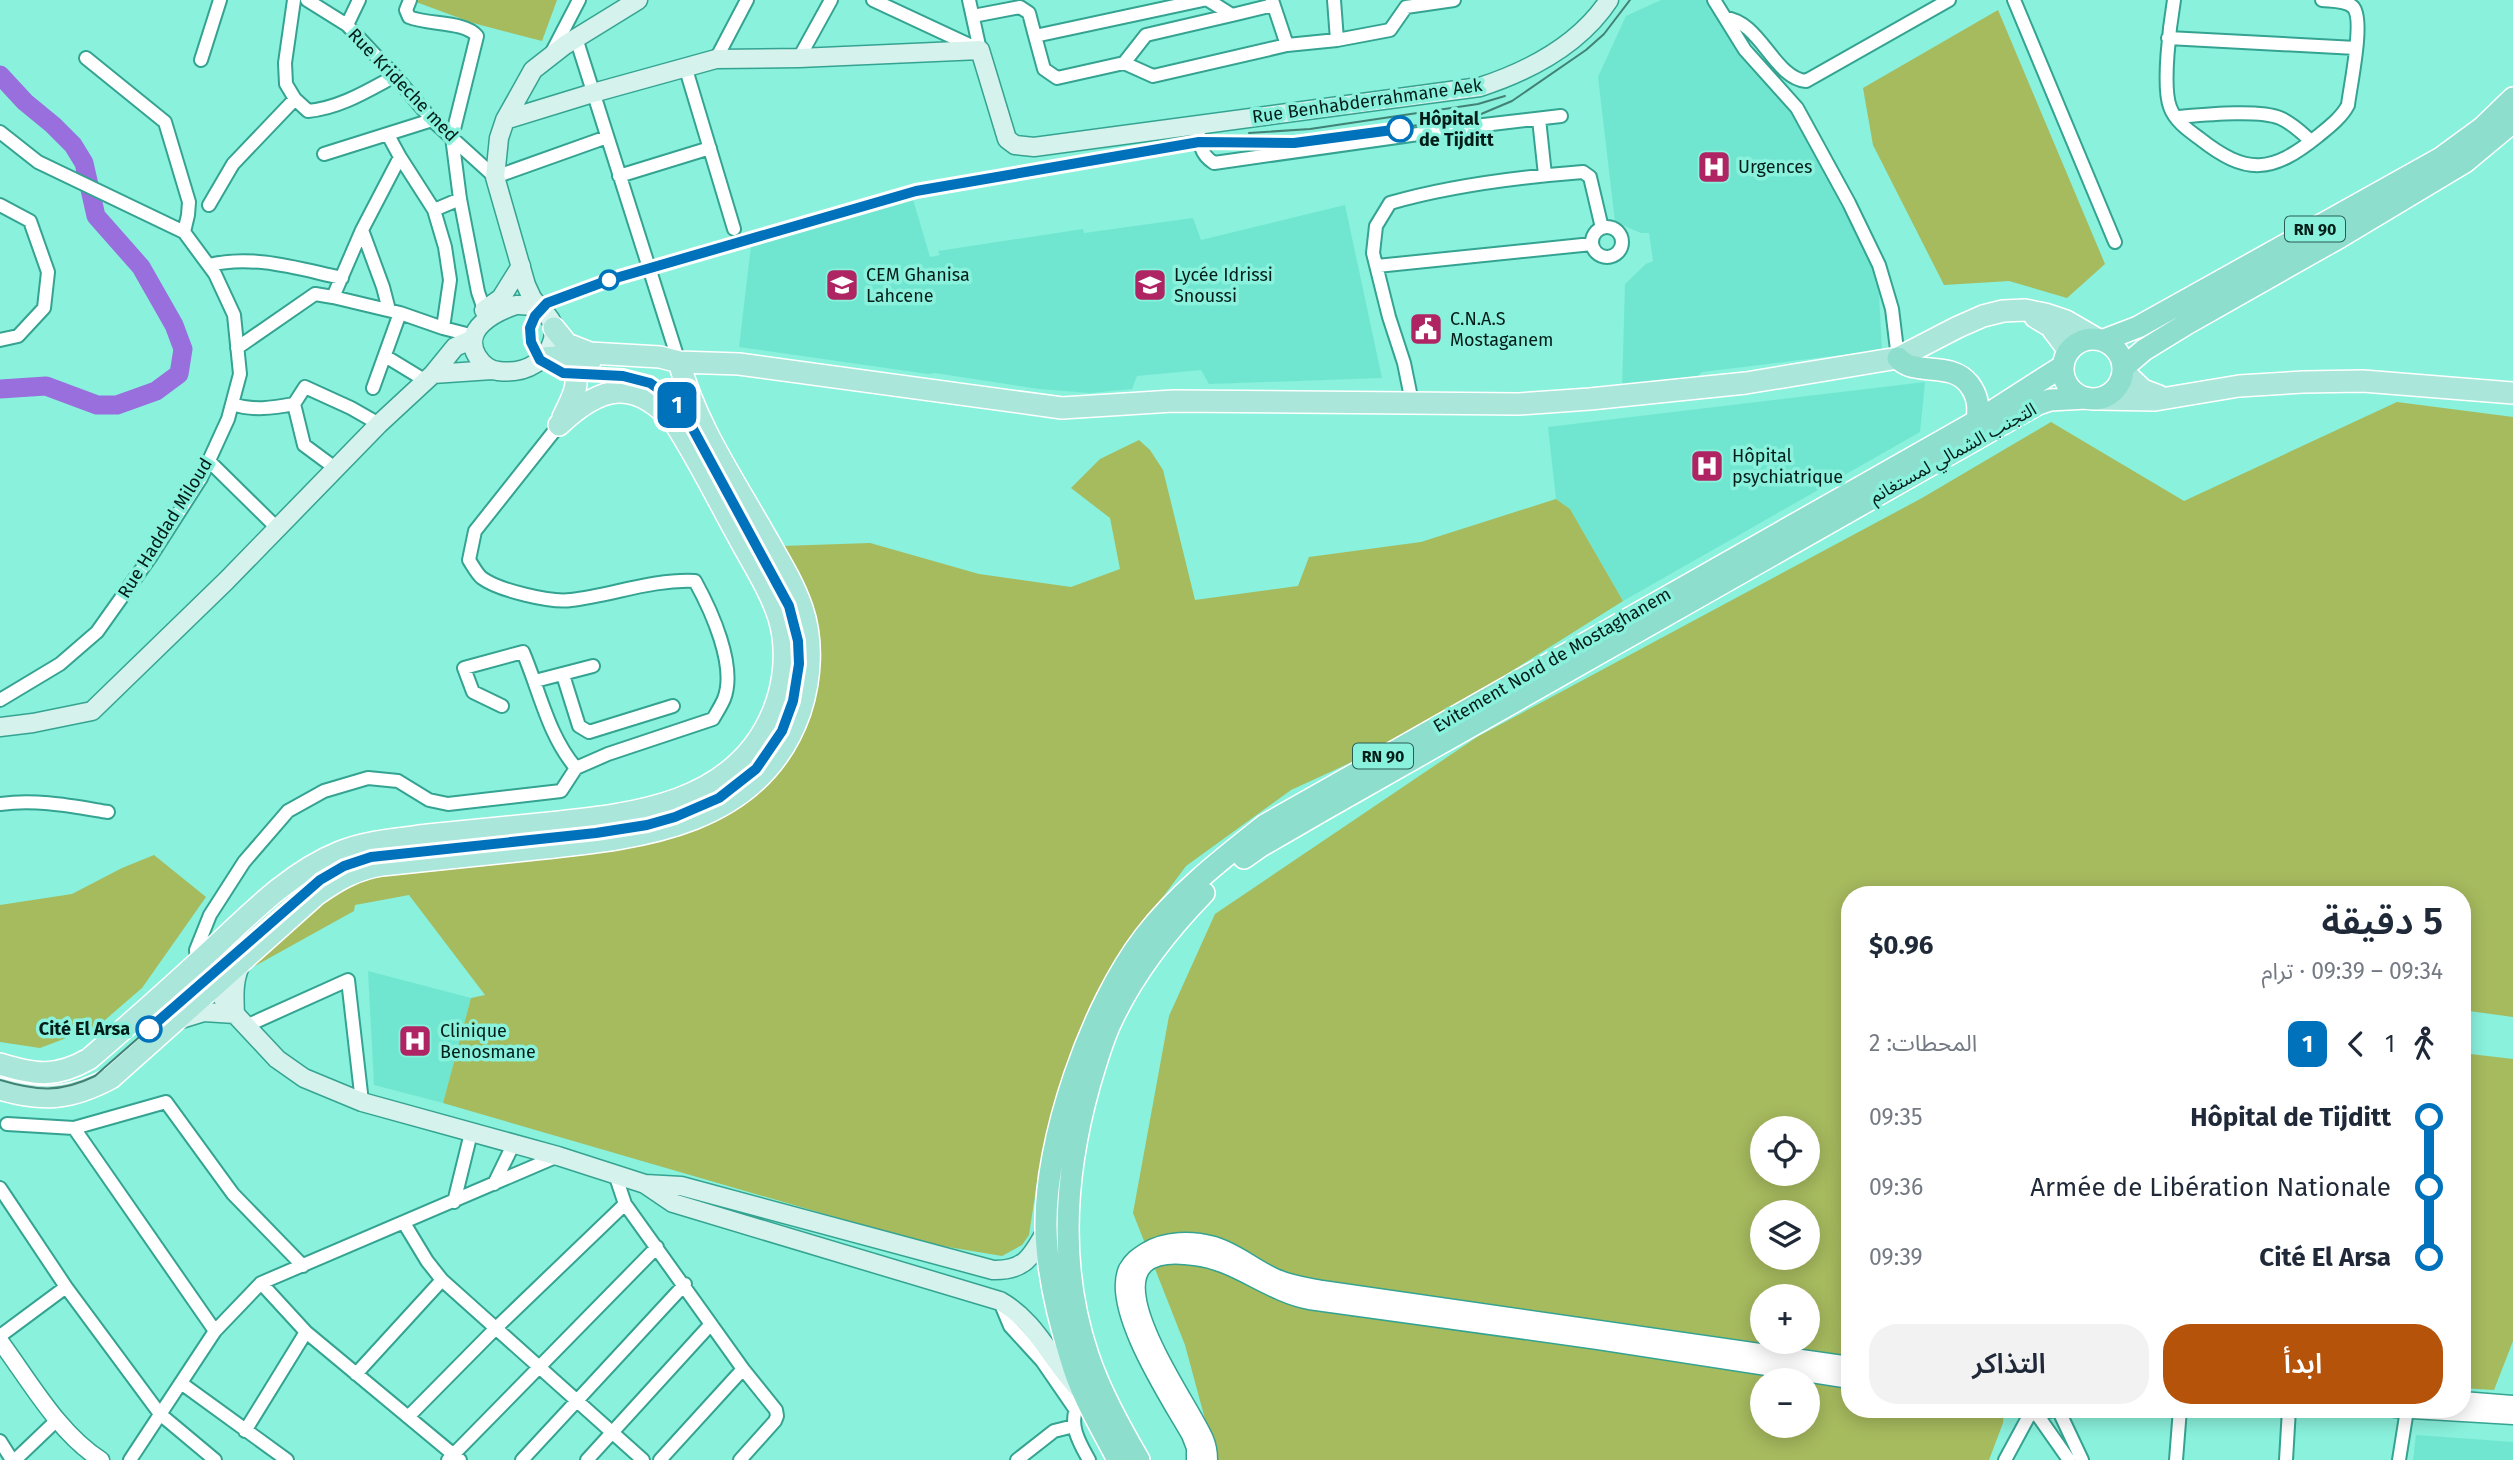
<!DOCTYPE html>
<html lang="ar">
<meta charset="utf-8">
<style>
:root{--surface:#fff;--page:#f2f2f3;--text:#1f2937;--muted:#747a83;--accent:#b45309}
body{margin:0;font-family:"Fira Sans","Noto Sans Arabic",sans-serif;background:var(--page);color:var(--text);direction:rtl;height:100vh;display:flex;flex-direction:column;font-size:26px;white-space:nowrap}
*{box-sizing:border-box;margin:0}
p{font-size:23px;color:var(--muted)}
.icon{flex:none;width:38px;height:38px;fill:none;stroke:currentColor;stroke-width:2;stroke-linecap:round;stroke-linejoin:round}
.map{position:relative;flex:1;overflow:hidden;direction:ltr}
.panel{position:absolute;left:1841px;top:886px;width:630px;height:532px;display:flex;flex-direction:column;background:var(--surface);border-radius:28px;box-shadow:0 4px 18px #0003;direction:rtl}
.panel>*{flex:none}
.badge{padding:0 14px;border-radius:10px;font-size:24px;line-height:46px}
.tools{position:absolute;left:1750px;top:1116px;display:grid;gap:14px}
.tools a{display:grid;place-items:center;width:70px;height:70px;border-radius:50%;background:var(--surface);box-shadow:0 4px 18px #0003;font-size:35px}
.map>.badge{position:absolute;translate:-50% -50%;box-shadow:0 0 0 4px #fff}
.legs{display:flex;align-items:center;gap:10px;height:77px;padding:0 28px;font-size:23px}
.legs p{margin-inline-start:auto}
.overview{display:flex;align-items:center;justify-content:space-between;height:119px;padding:0 28px}
h1{font-size:38px;font-weight:600;line-height:52px}
.cta{display:flex;gap:14px;margin-top:auto;padding:14px 28px}
.cta a{flex:1;height:80px;border-radius:28px;background:var(--accent);color:#fff;font-size:28px;font-weight:600;line-height:80px;text-align:center}
.cta a+a{background:var(--page);color:var(--text)}
ul{padding:0 28px;list-style:none}
li{display:flex;align-items:center;gap:24px;height:70px;font-size:26px}
li i{display:grid;place-items:center;width:10px;height:100%;margin:0 9px;background:currentColor}
li i::after{content:'';width:18px;height:18px;margin:-9px;border:5px solid;border-radius:50%;background:var(--surface)}
li p{margin-inline-start:auto}
li:first-child i{background:linear-gradient(#0000 50%,currentColor 0)}
li:last-child i{background:linear-gradient(currentColor 50%,#0000 0)}
.map>svg:first-child{display:block}
.built{fill:#70e6d0}
.green{fill:#a6ba5e;fill-rule:evenodd}
.lines{fill:none;stroke-linecap:round;stroke-linejoin:round}
.river{stroke:#996edd;stroke-width:19}
.minor-casing{stroke:#35a391;stroke-width:16}
.tertiary-casing{stroke:#35a391;stroke-width:19}
.secondary-casing{stroke:#35a391;stroke-width:21}
.primary-casing{stroke:#fff;stroke-width:24}
.trunk-casing{stroke:#fff;stroke-width:24}
.minor{stroke:#fff;stroke-width:12}
.tertiary{stroke:#fff;stroke-width:16}
.secondary{stroke:#d5f2ed;stroke-width:18}
.primary{stroke:#aae6da;stroke-width:21}
.trunk{stroke:#8edece;stroke-width:21}
.tram{stroke:#418275;stroke-width:2}
.line-1-casing{stroke:#fff;stroke-width:16}
.line-1{stroke:#0072bc;stroke-width:10}
.stop-1-dot{fill:#fff;stroke:#0072bc;stroke-width:3.5}
.labels{text-anchor:middle;stroke-width:7;stroke-linejoin:round;paint-order:stroke}
.shield{fill:#89f1dc;stroke:#295d53;stroke-width:2}
.shield-label{font-size:16px;font-weight:bold;fill:#001d18}
.street-label{font-size:18px;fill:#001d18;stroke:#89f1dc}
.stop-label{font-size:18px;font-weight:bold;fill:#001d18;stroke:#89f1dc;text-anchor:start}
.poi-label{font-size:18px;fill:#001d18;stroke:#89f1dc;text-anchor:start}
</style>
<div class="map">
<svg width="2513" height="1460" viewBox="0 0 2513 1460">
<rect width="100%" height="100%" fill="#89f1dc"/>
<path class="built" d="M 1661,0 L 1708,0 L 1791,112 L 1878,275 L 1882,350 L 1702,372 L 1692,381 L 1622,389 L 1625,284 L 1646,264 L 1653,261 L 1649,233 L 1641,233 L 1615,222 L 1598,77 L 1626,16 Z
M 912,196 L 930,257 L 940,255 L 938,251 L 1083,229 L 1084,233 L 1193,218 L 1201,240 L 1345,205 L 1382,378 L 1209,384 L 1201,370 L 1137,376 L 1132,389 L 1090,393 L 1039,389 L 935,373 L 928,374 L 739,347 L 751,246 Z
M 1925,382 L 1920,432 L 1623,601 L 1570,509 L 1556,499 L 1548,427 Z
M 368,971 L 471,998 L 443,1103 L 374,1085 Z
M 2416,1435 L 2513,1442 L 2513,1460 L 2413,1460 Z"/>
<path class="green" d="M 417,0 L 557,0 L 542,41 L 473,23 L 416,2 Z
M 1998,10 L 2105,264 L 2067,298 L 2009,281 L 1944,285 L 1873,145 L 1863,88 Z
M 2397,402 L 2513,417 L 2513,1017 L 2462,1010 L 2462,894 L 1850,894 L 1850,1409 L 2004,1409 L 2003,1423 L 1989,1460 L 1216,1460 L 1185,1345 L 1133,1213 L 1169,1016 L 1215,914 L 1477,737 L 1922,498 L 2051,422 L 2184,501 ZM 1762,1129 L 1808,1129 L 1808,1174 L 1762,1174 ZM 1762,1213 L 1808,1213 L 1808,1258 L 1762,1258 ZM 1762,1297 L 1808,1297 L 1808,1342 L 1762,1342 ZM 1762,1381 L 1808,1381 L 1808,1426 L 1762,1426 Z
M 1139,440 L 1150,450 L 1163,470 L 1195,600 L 1298,586 L 1309,557 L 1421,542 L 1556,499 L 1570,509 L 1623,601 L 1469,698 L 1352,762 L 1291,790 L 1186,866 L 1113,964 L 1061,1086 L 1038,1176 L 1029,1235 L 1022,1245 L 1002,1256 L 924,1243 L 443,1103 L 471,998 L 485,995 L 409,895 L 355,905 L 354,911 L 253,967 L 298,917 L 344,884 L 381,875 L 709,822 L 813,698 L 782,546 L 870,543 L 979,574 L 1071,587 L 1120,569 L 1110,518 L 1071,488 L 1100,459 Z
M 154,855 L 206,897 L 142,988 L 98,1026 L 40,1048 L 0,1042 L 0,905 L 72,894 L 122,868 Z
M 2462,1053 L 2513,1059 L 2513,1341 L 2494,1390 L 2462,1388 Z"/>
<g class="lines">
<path class="river" d="M 0,75 L 25,102 L 53,125 L 73,145 L 84,163 L 96,216 L 141,267 L 174,325 L 183,349 L 179,374 L 156,391 L 117,405 L 97,405 L 46,386 L 0,389"/>
<defs>
<path id="minor" d="M 307,0 L 347,25 L 395,76 L 432,120 L 495,177 L 607,137
M 410,0 L 406,10 L 409,17 C 428,25 465,21 477,36 L 452,137 L 460,199 L 478,292 L 486,315
M 873,0 L 978,49
M 969,0 L 980,50
M 1208,0 L 1232,15 L 1273,5
M 1272,0 L 1287,45 L 1337,40
M 1334,0 L 1337,40 L 1390,30 L 1406,7 L 1454,0
M 1714,0 L 1745,50 L 1797,108 L 1849,203 L 1879,265 L 1892,309 L 1898,358
M 2014,0 L 2115,242
M 2174,0 C 2170,24 2162,86 2170,107 C 2175,121 2188,130 2199,138 C 2247,176 2272,173 2318,136 C 2329,127 2342,117 2348,105 C 2350,87 2365,19 2353,7 C 2346,0 2332,1 2322,0
M 973,16 L 1020,7 L 1029,13 L 1035,36 L 1203,0
M 1725,18 C 1760,21 1774,78 1806,81 L 1949,0
M 347,25 L 359,0
M 1035,36 L 1044,69 L 1057,78 L 1124,63 L 1146,35 L 1232,15
M 576,38 L 679,362
M 2168,38 L 2356,48
M 552,52 L 579,0
M 86,58 L 165,122 L 189,202 L 188,215 L 184,232
M 799,58 L 831,0
M 716,59 L 747,0
M 201,60 L 220,0
M 1124,63 L 1153,76 L 1287,45
M 685,66 L 734,229
M 295,99 L 308,111 C 340,108 367,91 395,76
M 2176,117 C 2201,115 2259,109 2280,118 C 2292,123 2302,133 2311,141
M 1539,119 L 1545,175
M 1198,124 C 1199,140 1199,154 1214,163 L 1475,126 L 1561,116
M 0,132 L 38,162 L 184,232 L 215,274 L 234,315 L 240,374 L 228,419 L 201,478 L 151,556 L 97,632 L 60,664 L 0,700
M 388,135 L 400,157 L 434,210 L 445,247 L 450,280 L 443,328
M 324,154 L 432,120
M 400,157 L 362,230 L 333,297 L 400,313 L 443,328 L 474,336
M 619,176 L 710,148
M 0,205 L 30,221 L 48,272 L 44,308 L 18,336 L 0,340
M 209,205 L 233,164 L 295,99 L 286,84 L 285,63 L 294,0
M 434,210 L 460,199
M1592 242a15 15 0 1 1 30 0a15 15 0 1 1-30 0Z
M 362,230 L 383,287 L 389,310
M 209,265 C 254,254 299,269 342,278
M 1377,266 L 1592,244
M 237,348 L 315,294 L 333,297
M 385,356 L 426,381
M 373,388 L 400,313
M 1412,402 L 1404,363 L 1389,317 L 1373,253 L 1376,226 L 1390,203 C 1452,185 1519,177 1583,172 L 1590,177 L 1602,228
M 232,404 C 253,411 273,408 294,404
M 209,461 L 277,528
M 335,468 L 304,445 L 294,404 L 305,387 L 351,408 L 379,424
M 563,675 L 579,726 L 589,732 L 673,706
M 535,681 L 593,666
M 502,706 L 473,692 L 464,668 L 523,652 C 540,692 548,735 576,768
M 0,804 C 37,799 71,806 108,812
M 197,963 L 196,950 L 210,915 L 244,862 L 288,811 L 324,791 L 368,778 L 398,781 L 429,800 L 448,804 L 561,791 L 576,768 L 608,754 L 713,719 C 717,712 721,706 724,699 C 737,666 711,610 695,581 C 652,579 613,595 571,600 C 551,603 498,590 482,578 C 477,574 473,566 469,560 L 475,531 L 559,425
M 246,1026 L 348,980 L 362,1102
M 7,1124 L 74,1128 L 166,1102 L 233,1194 L 303,1266
M 74,1128 L 215,1331
M 615,1174 L 625,1204 L 743,1369 L 776,1410 L 777,1416 L 775,1421 L 740,1460
M 494,1184 L 513,1145
M 0,1188 L 66,1287 L 160,1414 L 215,1460
M 454,1202 L 471,1133
M 404,1223 L 427,1261 L 442,1280 L 643,1460
M 261,1283 L 306,1332 L 460,1460
M 1000,1302 L 1010,1326 L 1042,1361 L 1075,1409
M 0,1336 L 66,1287
M 356,1374 L 442,1280
M 181,1383 L 287,1460
M 1078,1404 C 1068,1424 1079,1442 1089,1460
M 2058,1409 L 2082,1460
M 2036,1413 L 2069,1460
M 408,1417 L 496,1328 L 625,1204
M 245,1431 L 306,1332
M 0,1441 L 12,1460
M 15,1460 L 58,1419
M 130,1460 L 215,1331 L 261,1283 L 558,1156
M 448,1460 L 657,1247
M 522,1460 L 685,1284
M 587,1460 L 711,1324
M 660,1460 L 743,1369
M 1017,1460 L 1054,1431 L 1074,1426
M 2005,1460 L 2031,1412
M 2176,1460 L 2180,1409
M 2286,1460 L 2289,1409
M 2399,1460 L 2407,1410"/>
<path id="tertiary" d="M 0,1341 C 29,1380 59,1434 101,1460
M 2462,1400 L 2513,1404
M 2024,1409 L 2036,1413 L 2051,1409
M 2395,1409 L 2513,1416
M 1195,1460 L 1195,1448 L 1190,1435 C 1170,1400 1109,1308 1127,1269 C 1132,1260 1138,1256 1146,1251 C 1166,1239 1192,1239 1214,1245 C 1235,1251 1255,1268 1275,1277 C 1290,1284 1306,1286 1322,1289 L 1850,1365
M 1209,1460 C 1209,1453 1208,1446 1205,1439 C 1187,1397 1067,1238 1195,1257 C 1236,1262 1268,1293 1309,1301 L 1598,1341 L 1850,1380"/>
<path id="secondary" d="M 505,120 L 593,93 L 716,59 L 799,58 L 980,50 L 1007,139 L 1015,145 L 1034,147 L 1480,87 C 1529,71 1580,44 1609,0
M 516,305 C 577,303 559,379 498,371 C 489,370 482,364 477,356 C 461,329 495,312 516,305 Z
M 484,310 L 501,298 L 521,266
M 543,312 L 532,298 L 526,285 L 495,177 L 499,138 L 505,120 L 533,70 L 565,45 L 638,0
M 433,374 L 492,370
M 0,727 L 33,723 L 92,711 L 226,581 L 379,424 L 433,374 L 455,347 L 473,339
M 197,964 L 235,1014 L 277,1059 L 304,1078 L 362,1102 L 558,1156 L 645,1184 L 681,1186 L 993,1270 C 1025,1271 1032,1256 1046,1231
M 235,1014 C 234,994 233,978 243,960
M 178,1020 L 204,1012 L 235,1014
M 645,1184 L 673,1203 L 1000,1301 C 1036,1321 1051,1360 1078,1388"/>
<path id="primary" d="M 2035,317 L 2050,326 L 2069,351
M 554,328 L 567,344 L 590,353 L 660,357 L 679,362 L 739,364 L 1062,408 L 1173,401 L 1519,404 L 1590,399 L 1746,383 L 1898,358 L 1958,327 L 1983,316 L 2003,311 L 2025,310 L 2045,314 L 2066,321 L 2097,339
M 556,357 C 588,374 575,392 563,417
M 543,358 L 556,357 L 590,362
M 2124,372 L 2143,390 L 2159,396
M 2097,399 L 2155,400 L 2239,386 L 2303,382 L 2363,381 L 2513,393
M 0,1064 C 35,1075 56,1078 89,1059 C 129,1025 168,990 207,954 C 247,917 288,873 340,852 C 367,841 398,839 428,835 C 465,831 502,828 539,824 C 628,815 734,807 773,712 C 785,683 788,648 779,618 C 770,590 753,564 739,538 C 718,500 699,461 676,425 C 635,377 601,385 559,425
M 0,1089 C 43,1102 72,1099 111,1078 L 316,895 C 337,880 356,869 382,865 C 433,860 484,854 535,849 C 640,838 760,827 800,712 C 811,679 813,640 802,608 C 793,582 779,560 766,537 C 734,480 696,425 679,362"/>
<path id="trunk" d="M2063 369a30 30 0 1 1 60 0a30 30 0 1 1-60 0Z
M 2104,340 L 2138,327 L 2441,158 L 2482,128 L 2513,98
M 1898,358 C 1914,377 1950,360 1969,384 C 1978,396 1979,406 1977,421
M 2124,367 L 2144,350 L 2188,323 L 2340,237 L 2465,162 L 2513,122
M 1244,858 L 1261,846 L 1325,809 L 2038,404 L 2050,400 L 2087,398
M 1118,1460 C 1101,1427 1081,1395 1071,1359 C 1058,1318 1047,1272 1046,1229 C 1044,1141 1091,1006 1145,936 C 1178,893 1222,859 1265,825 L 1977,421 L 2063,366
M 1139,1460 C 1120,1427 1100,1391 1088,1355 C 1058,1266 1065,1171 1090,1083 C 1096,1063 1102,1041 1111,1022 C 1133,975 1168,930 1204,893"/>
</defs>
<use href="#minor" class="minor-casing"/>
<use href="#tertiary" class="tertiary-casing"/>
<use href="#secondary" class="secondary-casing"/>
<use href="#primary" class="primary-casing"/>
<use href="#trunk" class="trunk-casing"/>
<use href="#minor" class="minor"/>
<use href="#tertiary" class="tertiary"/>
<use href="#secondary" class="secondary"/>
<use href="#primary" class="primary"/>
<use href="#trunk" class="trunk"/>
<path class="tram" d="M 1249,133 L 1310,129 L 1478,104 L 1505,96
M 0,1080 C 37,1091 60,1093 95,1076 L 305,891 C 330,872 353,859 384,855 L 596,833 L 647,825 L 675,817 L 719,798 L 756,769 L 782,731 L 793,701 L 799,664 L 798,641 L 789,606 L 687,419 L 670,397 L 650,383 L 609,375 L 569,375 L 547,366 L 536,355 L 530,335 L 535,316 L 547,303 L 609,280 L 916,192 L 1199,142 L 1294,143 L 1474,117 L 1512,101 L 1586,50 L 1604,34 L 1630,0"/>
</g>
<g class="lines">
<defs>
<path id="line-1" d="M 149,1029 L 320,880 L 344,866 L 371,857 L 596,833 L 647,825 L 675,817 L 719,798 L 756,769 L 782,731 L 793,701 L 799,664 L 798,641 L 789,606 L 687,418 L 670,397 L 650,383 L 623,376 L 563,373 L 540,360 L 531,342 L 530,328 L 535,316 L 547,303 L 609,280 L 916,191 L 1199,142 L 1294,143 L 1400,129"/>
</defs>
<use href="#line-1" class="line-1-casing"/>
<use href="#line-1" class="line-1"/>
</g>
<defs>
<symbol id="hospital-square" viewBox="-11 -11 22 22"><rect x="-9" y="-9" width="18" height="18" rx="4" fill="#af2462" stroke="#89f1dc"/><path d="M-5-5h3v3.5h4V-5h3V5h-3V1.5h-4V5h-3Z" fill="#fff"/></symbol>
<symbol id="school-square" viewBox="-11 -11 22 22"><rect x="-9" y="-9" width="18" height="18" rx="4" fill="#af2462" stroke="#89f1dc"/><path d="M0-5L7-2L0 1L-7-2ZM-4 1L0 2.5L4 1V4Q0 6-4 4Z" fill="#fff"/></symbol>
<symbol id="civic-square" viewBox="-11 -11 22 22"><rect x="-9" y="-9" width="18" height="18" rx="4" fill="#af2462" stroke="#89f1dc"/><path d="M-.6-6.5H3V-4.5H.6V-3L4-1V1h2V6H-6V1h2V-1L-.6-3ZM-1.2 2.5V6h2.4V2.5Z" fill="#fff"/></symbol>
</defs>
<g fill-rule="evenodd">
<use href="#hospital-square" x="1695" y="148" width="38" height="38"/>
<use href="#school-square" x="823" y="266" width="38" height="38"/>
<use href="#school-square" x="1131" y="266" width="38" height="38"/>
<use href="#civic-square" x="1407" y="310" width="38" height="38"/>
<use href="#hospital-square" x="1688" y="447" width="38" height="38"/>
<use href="#hospital-square" x="396" y="1022" width="38" height="38"/>
</g>
<g class="stop-1-dot">
<circle cx="1400" cy="129" r="12"/>
<circle cx="609" cy="280" r="9"/>
<circle cx="149" cy="1029" r="12"/>
</g>
<g class="labels">
<g class="shield">
<rect x="2285" y="216.5" width="60" height="25" rx="5"/>
<rect x="1353" y="743.5" width="60" height="25" rx="5"/>
</g>
<g class="shield-label">
<text x="2315" y="235">RN 90</text>
<text x="1383" y="762">RN 90</text>
</g>
<g class="street-label">
<text transform="translate(403 85) rotate(46)" y="6">Rue Krideche med</text>
<text transform="translate(1367 101) rotate(-8)" y="6">Rue Benhabderrahmane Aek</text>
<text transform="translate(1953 453) rotate(-29)" y="6">التجنب الشمالي لمستغانم</text>
<text transform="translate(165 528) rotate(-58)" y="6">Rue Haddad Miloud</text>
<text transform="translate(1552 660) rotate(-30)" y="6">Evitement Nord de Mostaghanem</text>
</g>
<g class="stop-label">
<text x="1419" y="125">Hôpital<tspan x="1419" dy="21">de Tijditt</tspan></text>
<text x="130" y="1035" text-anchor="end">Cité El Arsa</text>
</g>
<g class="poi-label">
<text x="1738" y="173">Urgences</text>
<text x="866" y="281">CEM Ghanisa<tspan x="866" dy="21">Lahcene</tspan></text>
<text x="1174" y="281">Lycée Idrissi<tspan x="1174" dy="21">Snoussi</tspan></text>
<text x="1450" y="325">C.N.A.S<tspan x="1450" dy="21">Mostaganem</tspan></text>
<text x="1732" y="462">Hôpital<tspan x="1732" dy="21">psychiatrique</tspan></text>
<text x="440" y="1037">Clinique<tspan x="440" dy="21">Benosmane</tspan></text>
</g>
</g>
</svg>
<div class="tools">
<a><svg class="icon" aria-label="locate" viewBox="0 0 24 24"><circle cx="12" cy="12" r="6"/><path d="M12 2v4M12 18v4M2 12h4M18 12h4"/></svg></a>
<a><svg class="icon" aria-label="layers" viewBox="0 0 24 24"><path d="M12 4l9 5-9 5-9-5zM3 14l9 5 9-5"/></svg></a>
<a>+</a>
<a>−</a>
</div>
<b class="badge" style="left:677px;top:405px;background:#0072bc;color:#fff">1</b>
<section class="panel">
<div class="overview"><div><h1>5 دقيقة</h1><p>09:34 – 09:39 · ترام</p></div><b>$0.96</b></div>
<div class="legs"><svg class="icon" aria-label="walk" viewBox="0 0 24 24"><circle cx="13" cy="4" r="2"/><path d="M13 8l-2 6 4 7M11 14l-3 7M7 12l3-4h3l4 4"/></svg>1<svg class="icon" aria-label="back" viewBox="0 0 24 24"><path d="M15 5l-7 7 7 7"/></svg><b class="badge" style="background:#0072bc;color:#fff">1</b><p>المحطات: 2</p></div>
<ul>
<li><i style="color:#0072bc"></i><b>Hôpital de Tijditt</b><p>09:35</p></li>
<li><i style="color:#0072bc"></i><span>Armée de Libération Nationale</span><p>09:36</p></li>
<li><i style="color:#0072bc"></i><b>Cité El Arsa</b><p>09:39</p></li>
</ul>
<div class="cta"><a>ابدأ</a><a>التذاكر</a></div>
</section>
</div>
